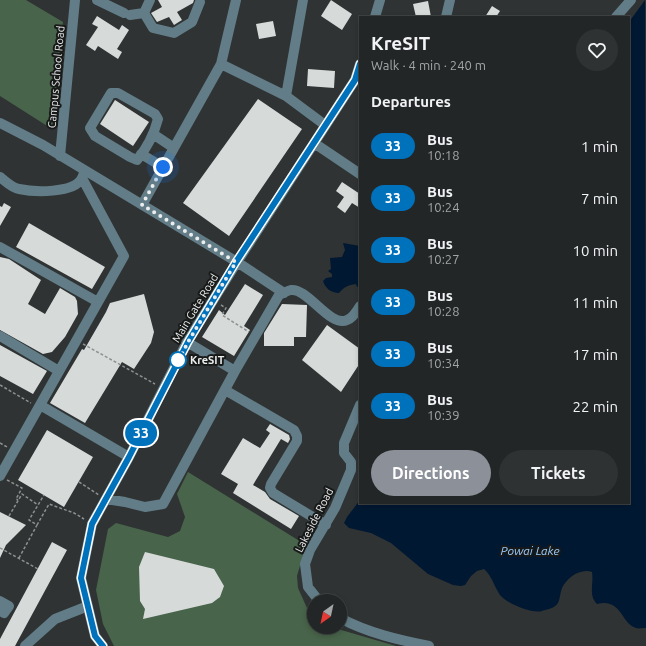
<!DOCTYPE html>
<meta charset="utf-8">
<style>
:root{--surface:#232626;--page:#2f3232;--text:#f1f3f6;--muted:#a3a5a7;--line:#404343;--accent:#8c9099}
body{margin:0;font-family:Ubuntu,sans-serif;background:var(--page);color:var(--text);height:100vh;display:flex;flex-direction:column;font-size:15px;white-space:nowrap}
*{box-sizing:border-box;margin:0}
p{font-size:13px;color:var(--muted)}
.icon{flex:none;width:22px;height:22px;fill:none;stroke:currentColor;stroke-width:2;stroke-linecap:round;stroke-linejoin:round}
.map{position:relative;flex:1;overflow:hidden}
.panel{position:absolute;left:359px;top:16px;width:271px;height:488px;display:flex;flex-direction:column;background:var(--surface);border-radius:0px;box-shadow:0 2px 6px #0003,0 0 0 1px var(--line)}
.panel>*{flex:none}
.badge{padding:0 8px;border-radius:13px;font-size:14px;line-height:26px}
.needle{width:26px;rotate:213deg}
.tools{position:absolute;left:307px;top:594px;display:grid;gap:8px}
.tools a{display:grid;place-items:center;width:40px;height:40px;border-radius:50%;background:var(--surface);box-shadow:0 2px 6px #0003,0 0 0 1px var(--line);font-size:20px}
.you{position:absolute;width:20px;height:20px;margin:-10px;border:3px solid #fff;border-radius:50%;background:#1a73e8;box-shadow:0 0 0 6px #1a73e833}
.map>.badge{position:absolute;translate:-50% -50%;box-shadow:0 0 0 2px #fff}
h2{padding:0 12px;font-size:15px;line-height:36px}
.round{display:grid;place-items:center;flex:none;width:42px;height:42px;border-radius:21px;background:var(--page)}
.summary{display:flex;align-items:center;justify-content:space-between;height:68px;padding:0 12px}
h1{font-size:19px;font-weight:700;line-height:30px}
.button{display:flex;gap:8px;margin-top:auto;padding:8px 12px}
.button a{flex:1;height:46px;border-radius:24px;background:var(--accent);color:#fff;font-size:16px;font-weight:700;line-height:46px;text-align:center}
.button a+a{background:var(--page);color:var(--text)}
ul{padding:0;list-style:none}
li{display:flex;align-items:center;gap:12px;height:52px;padding:0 12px}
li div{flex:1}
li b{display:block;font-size:15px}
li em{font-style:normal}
li .badge{min-width:44px;font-weight:700;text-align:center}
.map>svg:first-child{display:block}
.green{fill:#48644a}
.water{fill:#001832}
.building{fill:#d6dad9}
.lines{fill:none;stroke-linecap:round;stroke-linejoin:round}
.path{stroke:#8d9090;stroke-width:1.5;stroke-dasharray:3 2;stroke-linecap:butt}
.minor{stroke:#627d87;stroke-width:10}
.line-casing{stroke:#fff;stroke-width:9}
.line{stroke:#0072bc;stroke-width:6}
.walk{stroke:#eceeee;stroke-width:4;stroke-dasharray:0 7.2}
.stop-dot{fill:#fff;stroke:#0072bc;stroke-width:2}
.labels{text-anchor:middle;stroke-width:4;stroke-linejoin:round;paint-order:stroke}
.street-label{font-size:11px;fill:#eceeee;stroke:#181a1a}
.stop-label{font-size:11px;font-weight:bold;fill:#eceeee;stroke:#181a1a;text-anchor:start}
.water-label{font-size:12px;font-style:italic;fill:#99cbfb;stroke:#181a1a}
</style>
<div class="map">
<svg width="646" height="646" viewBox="0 0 646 646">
<rect width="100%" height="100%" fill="#2f3333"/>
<path class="green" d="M 0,0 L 26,0 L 63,22 L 52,129 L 0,96 Z
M 188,472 L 306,545 L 297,576 L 298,588 L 307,608 L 314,613 L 314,627 L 331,627 L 396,646 L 114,646 L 103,624 L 96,590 L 108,529 L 116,523 L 168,537 L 180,531 L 185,517 L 177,494 Z"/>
<path class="water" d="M 645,0 L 646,628 C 643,628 639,629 636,628 C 621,624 622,598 597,604 C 588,595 594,584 592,572 C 580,568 567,578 562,588 C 560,593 560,599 558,603 C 554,609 547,609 542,611 C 532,614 506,603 500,595 C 494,586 492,576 484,569 L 477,571 L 471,576 L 465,585 L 461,586 L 453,585 L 428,574 L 391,543 L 371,533 L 349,528 L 344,523 L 347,517 L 360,500 L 360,503 L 629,503 L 629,22 Z
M 343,243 L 360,246 L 360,285 L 357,287 L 356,284 C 348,285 344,287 339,293 C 331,293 325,288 323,281 L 326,278 L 332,277 L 332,274 L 328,271 L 331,269 L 330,258 L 342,257 L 345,250 Z"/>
<path class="building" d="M 158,0 L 194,0 L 193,3 L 177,12 L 182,20 L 174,25 L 169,17 L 157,22 L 151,13 L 162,7 Z
M 331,0 L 352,14 L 342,30 L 321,16 Z
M 428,1 L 431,17 L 416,17 L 413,4 Z
M 492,6 L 500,11 L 496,17 L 485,17 Z
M 97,16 L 119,30 L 122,25 L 129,30 L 117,49 L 122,52 L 118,59 L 98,46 L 95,51 L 86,45 L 98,27 L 92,24 Z
M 273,21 L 276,36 L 259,39 L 256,24 Z
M 308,69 L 335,71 L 334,88 L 307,86 Z
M 258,99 L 302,129 L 229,236 L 183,203 Z
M 115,100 L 149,122 L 133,146 L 100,124 Z
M 342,182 L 360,194 L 360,208 L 352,203 L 345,213 L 337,207 L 344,197 L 336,191 Z
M 4,203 L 11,207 L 0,226 L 0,206 L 2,207 Z
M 29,223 L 105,267 L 92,289 L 16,247 Z
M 0,257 L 9,259 L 41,280 L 28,304 L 45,314 L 60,288 L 75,297 L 77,301 L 78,314 L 65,337 L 52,352 L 43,354 L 0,330 Z
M 245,284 L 263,295 L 244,326 L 250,330 L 234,356 L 202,337 L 219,310 L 225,315 Z
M 144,294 L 154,332 L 151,343 L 134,369 L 122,362 L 85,423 L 50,403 L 82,349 L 84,350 L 106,312 L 110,303 Z
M 282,304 L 307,305 L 306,337 L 294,337 L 294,346 L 264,346 L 264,333 Z
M 327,325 L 360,349 L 360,363 L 341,392 L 302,360 Z
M 0,345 L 47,371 L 33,394 L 0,376 Z
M 270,424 L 289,435 L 290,439 L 288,443 L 281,439 L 253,485 L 265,492 L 270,499 L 299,516 L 291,529 L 233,493 L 238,484 L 221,474 L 243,438 L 260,448 L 270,433 L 266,430 Z
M 47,430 L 93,457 L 64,507 L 18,480 Z
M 0,512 L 26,525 L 6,545 L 0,558 Z
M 52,542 L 67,550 L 15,646 L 0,646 L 0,639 Z
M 145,552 L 214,569 L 224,586 L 220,597 L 212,603 L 143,619 L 145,609 L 140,601 L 139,567 Z"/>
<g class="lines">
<path class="path" d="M 221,305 L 226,308 L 222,315 L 249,332
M 83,344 L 155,384
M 0,385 L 31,403
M 0,443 L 7,447
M 7,480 L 22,488 L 16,499 L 18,500
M 79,482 L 99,495
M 9,516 L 22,494 L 38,505
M 37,525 L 49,504 L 74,513 L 84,519
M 0,548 L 38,569
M 19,558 L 37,525 L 29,520 L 44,495"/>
<path class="minor" d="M 97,0 L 124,13
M 150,0 L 144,13 L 153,28 L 174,33 L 192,22 L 200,2
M 130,15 L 144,13
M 375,17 L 380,0
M 446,17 L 450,0
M 616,17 L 631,0
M 221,64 L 286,96 L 325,125
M 111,93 L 118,93 L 155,114 L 158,119 C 154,134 147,148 137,160 L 130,157 L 95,136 L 90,128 Z
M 286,96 L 303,0
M 0,123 L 43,145 L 237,262 L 284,293
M 153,134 L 174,148
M 314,143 L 360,174
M 141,154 L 163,167
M 60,156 L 75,0
M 0,177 C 5,181 12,188 19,189 C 33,192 74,194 82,178
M 142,205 L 221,64 L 236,0
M 0,247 L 98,302
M 0,336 L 59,371
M 187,342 L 235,371
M 225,390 L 294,430 L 297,436 L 297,441 L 271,484 L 270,488 L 273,493 L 326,525
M 40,405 L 129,457
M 0,476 L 124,256 L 82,178 L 85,171
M 106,499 L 125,502 L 145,507 L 163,504 L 235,371 L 279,295 C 283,293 287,291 291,290 C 308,288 330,328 347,320 C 353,318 357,311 360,306
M 0,601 L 9,606 L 4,613 L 0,611
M 319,601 L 308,587 L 305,564 L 310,550 L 335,508 L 351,470 L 351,462 L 344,453 L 344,443 L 360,405
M 340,618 C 368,633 399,640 429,646
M 25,646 L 55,619 L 88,606
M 103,646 L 95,636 L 81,578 L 92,524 L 129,457 L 187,342 L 237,262 L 355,80 L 360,64"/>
</g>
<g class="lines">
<defs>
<path id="line" d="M 103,646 L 95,636 L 81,578 L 92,524 L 129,457 L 188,342 L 236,262 L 355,80 L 360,64"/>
</defs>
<use href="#line" class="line-casing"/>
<use href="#line" class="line"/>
<path class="walk" d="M 163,167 L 142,205 L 236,262 L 188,342 L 176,366 L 178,360"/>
</g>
<circle class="stop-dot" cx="178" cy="360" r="8"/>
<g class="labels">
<g class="street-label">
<text transform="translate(56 77) rotate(-85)" y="4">Campus School Road</text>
<text transform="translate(195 308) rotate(-59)" y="4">Main Gate Road</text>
<text transform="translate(314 520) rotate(-63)" y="4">Lakeside Road</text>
</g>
<g class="stop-label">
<text x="190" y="364">KreSIT</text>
</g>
<g class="water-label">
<text x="530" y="555">Powai Lake</text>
</g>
</g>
</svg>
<div class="tools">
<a><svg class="needle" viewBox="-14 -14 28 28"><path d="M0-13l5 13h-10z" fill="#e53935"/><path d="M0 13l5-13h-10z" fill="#a3a5a7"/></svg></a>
</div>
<div class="you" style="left:163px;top:167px"></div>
<b class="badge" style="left:141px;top:433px;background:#0072bc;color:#fff">33</b>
<section class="panel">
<div class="summary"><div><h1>KreSIT</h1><p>Walk · 4 min · 240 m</p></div><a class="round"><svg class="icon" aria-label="heart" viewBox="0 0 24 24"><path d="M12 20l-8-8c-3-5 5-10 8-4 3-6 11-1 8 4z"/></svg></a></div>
<h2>Departures</h2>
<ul>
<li><span class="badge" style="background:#0072bc;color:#fff">33</span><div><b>Bus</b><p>10:18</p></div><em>1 min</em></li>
<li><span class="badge" style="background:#0072bc;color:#fff">33</span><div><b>Bus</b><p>10:24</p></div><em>7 min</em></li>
<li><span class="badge" style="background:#0072bc;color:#fff">33</span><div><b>Bus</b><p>10:27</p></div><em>10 min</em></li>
<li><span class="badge" style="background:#0072bc;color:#fff">33</span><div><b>Bus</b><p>10:28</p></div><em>11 min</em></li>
<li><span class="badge" style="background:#0072bc;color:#fff">33</span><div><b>Bus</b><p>10:34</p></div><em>17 min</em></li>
<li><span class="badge" style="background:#0072bc;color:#fff">33</span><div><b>Bus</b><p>10:39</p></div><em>22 min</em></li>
</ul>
<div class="button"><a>Directions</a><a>Tickets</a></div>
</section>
</div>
